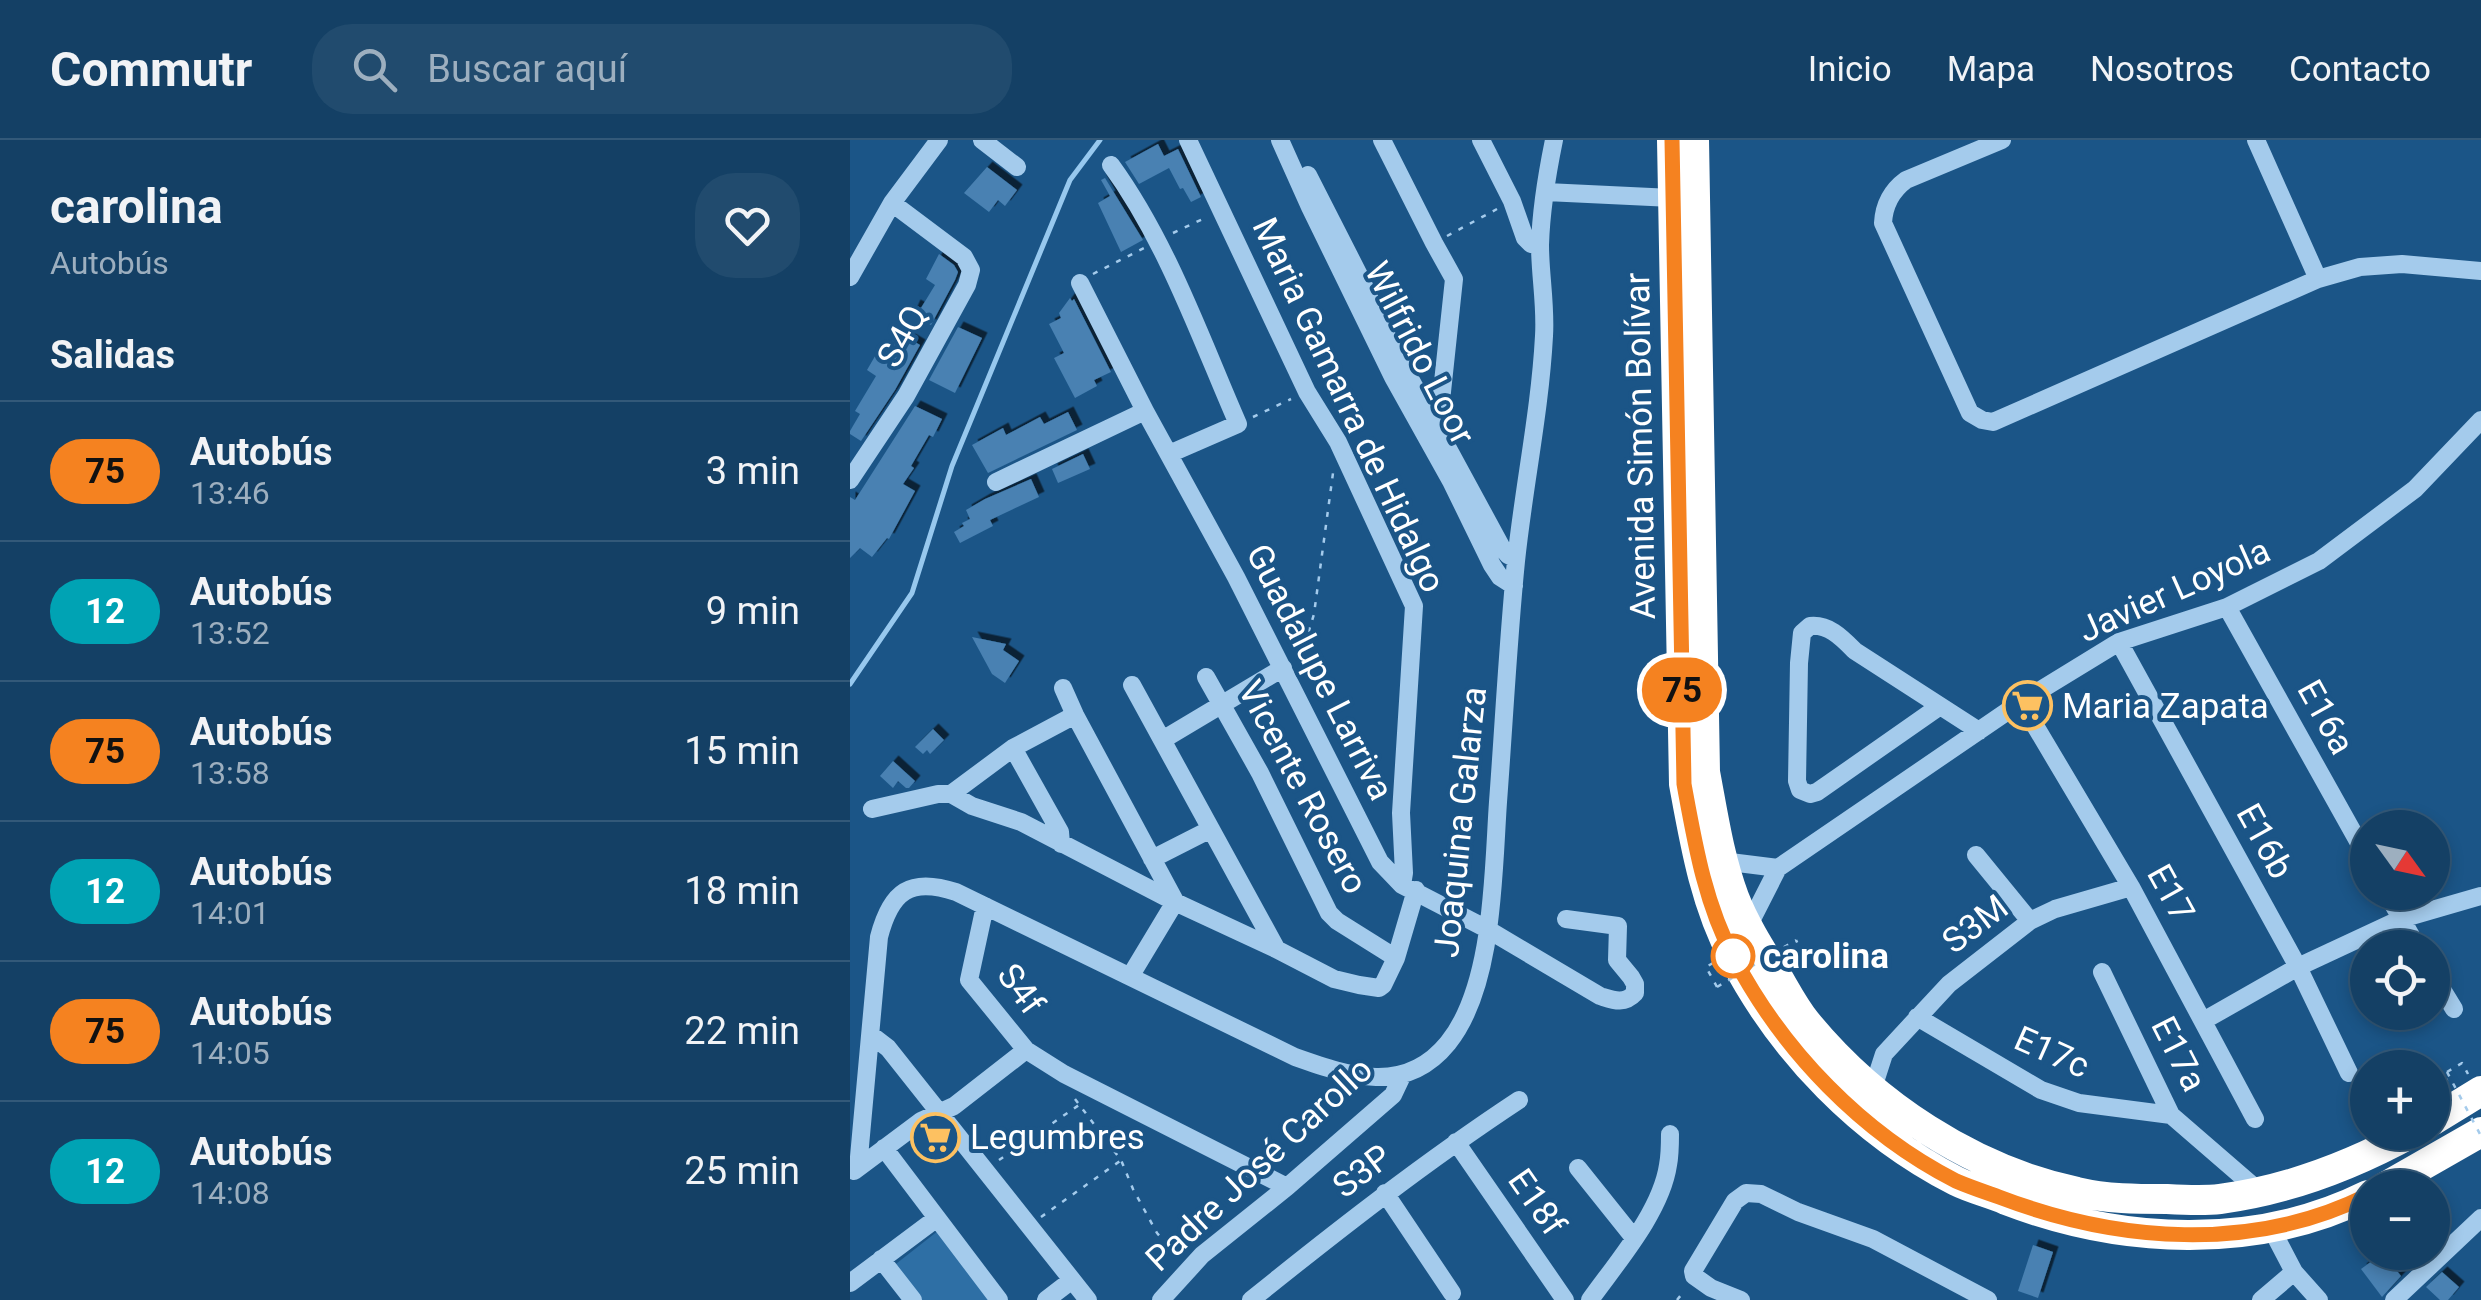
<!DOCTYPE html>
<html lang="es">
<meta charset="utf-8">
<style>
:root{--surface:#144065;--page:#214b6e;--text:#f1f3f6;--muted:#9dafbf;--line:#335979}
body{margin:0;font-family:Roboto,sans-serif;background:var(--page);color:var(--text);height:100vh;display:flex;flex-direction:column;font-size:38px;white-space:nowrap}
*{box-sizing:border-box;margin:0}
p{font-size:32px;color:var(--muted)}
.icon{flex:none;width:55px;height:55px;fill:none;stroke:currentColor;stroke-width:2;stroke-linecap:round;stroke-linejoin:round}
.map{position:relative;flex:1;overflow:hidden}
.panel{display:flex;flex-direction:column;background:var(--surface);width:850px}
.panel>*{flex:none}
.badge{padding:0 20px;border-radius:32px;font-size:35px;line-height:65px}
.needle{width:65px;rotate:123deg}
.controls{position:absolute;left:1500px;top:670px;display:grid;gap:20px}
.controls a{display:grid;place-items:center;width:100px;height:100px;border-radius:50%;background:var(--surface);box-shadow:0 5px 15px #0003,0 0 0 2px var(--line);font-size:50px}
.map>.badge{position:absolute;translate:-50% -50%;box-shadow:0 0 0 5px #fff}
h2{padding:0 50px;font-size:38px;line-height:90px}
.round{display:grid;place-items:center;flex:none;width:105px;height:105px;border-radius:40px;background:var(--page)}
.overview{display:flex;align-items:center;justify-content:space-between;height:170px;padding:0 50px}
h1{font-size:48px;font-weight:700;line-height:75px}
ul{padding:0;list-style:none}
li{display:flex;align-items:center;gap:30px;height:140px;padding:0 50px;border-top:2px solid var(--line)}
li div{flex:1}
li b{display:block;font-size:38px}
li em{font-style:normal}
li .badge{min-width:110px;font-weight:700;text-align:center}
header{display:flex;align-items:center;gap:60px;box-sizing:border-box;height:140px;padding:0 50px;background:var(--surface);border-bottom:2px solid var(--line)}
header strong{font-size:48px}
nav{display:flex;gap:55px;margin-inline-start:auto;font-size:35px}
.search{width:700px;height:90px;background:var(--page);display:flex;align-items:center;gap:25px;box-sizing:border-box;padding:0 35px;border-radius:40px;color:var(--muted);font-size:38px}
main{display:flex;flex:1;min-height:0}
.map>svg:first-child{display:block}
.green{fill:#2e6fa5}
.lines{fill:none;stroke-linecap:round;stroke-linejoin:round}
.stream{stroke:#97c8ee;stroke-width:5}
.building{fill:#4881b2;filter:url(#shadow)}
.path{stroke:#a4cbec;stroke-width:2.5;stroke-dasharray:5 8;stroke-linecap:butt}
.minor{stroke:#a4cbec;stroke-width:18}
.highway{stroke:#fff;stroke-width:30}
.path-bridge{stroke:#a4cbec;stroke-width:2.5;stroke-dasharray:5 8;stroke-linecap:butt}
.line-casing{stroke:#fff;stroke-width:22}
.line{stroke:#f58220;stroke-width:15}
.stop-dot{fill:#fff;stroke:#f58220;stroke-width:5}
.labels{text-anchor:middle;stroke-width:8;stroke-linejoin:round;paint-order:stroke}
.street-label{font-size:35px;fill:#fff;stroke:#1b5587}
.poi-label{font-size:35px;fill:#fff;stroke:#1b5587;text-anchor:start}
.stop-label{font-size:35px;font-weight:bold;fill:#fff;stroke:#1b5587;text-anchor:start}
</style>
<header>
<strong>Commutr</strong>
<div class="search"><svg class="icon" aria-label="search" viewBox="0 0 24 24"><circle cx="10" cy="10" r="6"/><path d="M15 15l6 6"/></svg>Buscar aquí</div>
<nav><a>Inicio</a><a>Mapa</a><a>Nosotros</a><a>Contacto</a></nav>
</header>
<main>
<section class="panel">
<div class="overview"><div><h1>carolina</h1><p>Autobús</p></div><a class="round"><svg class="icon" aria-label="heart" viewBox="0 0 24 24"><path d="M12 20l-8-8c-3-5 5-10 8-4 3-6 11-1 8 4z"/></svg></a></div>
<h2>Salidas</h2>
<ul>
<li><span class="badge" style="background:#f58220;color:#111">75</span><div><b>Autobús</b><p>13:46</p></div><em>3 min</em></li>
<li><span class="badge" style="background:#00a3b4;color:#fff">12</span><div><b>Autobús</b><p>13:52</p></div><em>9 min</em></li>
<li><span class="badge" style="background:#f58220;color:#111">75</span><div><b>Autobús</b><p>13:58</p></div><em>15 min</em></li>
<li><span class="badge" style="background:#00a3b4;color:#fff">12</span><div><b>Autobús</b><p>14:01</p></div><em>18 min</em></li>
<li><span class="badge" style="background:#f58220;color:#111">75</span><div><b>Autobús</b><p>14:05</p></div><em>22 min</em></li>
<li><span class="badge" style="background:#00a3b4;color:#fff">12</span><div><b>Autobús</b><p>14:08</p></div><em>25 min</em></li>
</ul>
</section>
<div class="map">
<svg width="1631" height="1160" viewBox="0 0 1631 1160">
<defs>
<filter id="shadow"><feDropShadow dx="5.5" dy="-5.5" stdDeviation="0" flood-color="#0009"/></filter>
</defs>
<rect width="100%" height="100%" fill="#1b5587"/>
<path class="green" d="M 93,1087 L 153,1160 L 68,1160 L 42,1127 Z"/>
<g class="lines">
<path class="stream" d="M 0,544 L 62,453 L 102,326 L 220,40 L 250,0"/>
</g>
<path class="building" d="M 308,4 L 314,16 L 328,9 L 351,57 L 341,62 L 333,48 L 330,49 L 319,28 L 289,44 L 275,22 Z
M 137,27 L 167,50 L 155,66 L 148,60 L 139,72 L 114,53 Z
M 255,38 L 293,100 L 271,112 L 248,63 L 260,56 L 251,40 Z
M 89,114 L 104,125 L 108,132 L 105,140 L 81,185 L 61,174 L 65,165 L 71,168 L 85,145 L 76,139 Z
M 220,158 L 222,161 L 224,159 L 261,232 L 244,240 L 247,246 L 225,258 L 204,218 L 214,213 L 199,184 L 211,178 L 209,173 Z
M 108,187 L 132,198 L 105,253 L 79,240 Z
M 48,192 L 70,205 L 45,250 L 11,301 L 0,294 L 0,291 L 10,274 L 5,271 L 26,236 L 17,230 L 28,211 L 34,215 Z
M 65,266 L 92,279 L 83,297 L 79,295 L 61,326 L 64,328 L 53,344 L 65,351 L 39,399 L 37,398 L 22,417 L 10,408 L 0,418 L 0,357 L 5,360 Z
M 218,272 L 227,290 L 138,333 L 122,305 L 153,288 L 156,295 L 190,277 L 194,284 Z
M 233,314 L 240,329 L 208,343 L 202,329 Z
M 181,339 L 189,357 L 140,380 L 143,386 L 110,403 L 104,392 L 114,386 L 112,383 L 120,379 L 116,370 L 135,359 Z
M 122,497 L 156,504 L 153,510 L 169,521 L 155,543 L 142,534 Z
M 83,589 L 94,600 L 80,614 L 77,610 L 73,614 L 65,607 Z
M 43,621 L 65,641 L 59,648 L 56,648 L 48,641 L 43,648 L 30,636 Z
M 1183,1105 L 1203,1112 L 1188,1158 L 1168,1151 Z
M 1533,1113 L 1551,1136 L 1532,1157 L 1511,1129 Z
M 1592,1132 L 1609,1147 L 1598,1160 L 1590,1160 L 1576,1147 Z"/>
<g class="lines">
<path class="path" d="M 323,93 L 357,77
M 597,96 L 647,69
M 243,134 L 294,108
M 403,277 L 441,259
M 446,515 L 458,494 L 464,474 L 483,333
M 943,822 L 953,815 L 946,800
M 863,823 L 856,827 L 867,847
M 1597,932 L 1612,923 L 1618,934
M 1582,948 L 1600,938
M 225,959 L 271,1020 L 283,1049 L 307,1093 L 326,1115
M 149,1020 L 229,965
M 191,1077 L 270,1021
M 827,1160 L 835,1150"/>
<path class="minor" d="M 132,0 L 167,27
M 338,0 L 457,252 L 488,302 L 564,466 L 551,673 L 554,733 L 552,745
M 430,0 L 460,67 L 543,237 L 601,341 L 642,425 L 650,437 L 664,446
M 532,0 L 584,103 L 604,139 L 591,261 L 588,269 L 581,275
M 631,0 L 662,61 L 675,98 L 681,104 L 690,105
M 1152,0 L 1056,40 C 1041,51 1034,65 1033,83 L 1120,273 L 1132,280 L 1143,282 L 1468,139 L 1406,0
M 261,25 C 317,102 350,197 388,284 L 319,314
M 458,35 L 511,139 L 532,187 L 652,408 L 658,415 L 666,419
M 696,52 L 822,58
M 0,137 L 42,63 L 89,0
M 1468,139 L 1510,127 L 1552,124 L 1631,131
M 230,143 L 295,271 L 386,437 L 530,722 L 552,745 L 637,789 L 750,856 C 763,860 774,865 785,853 L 785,844 L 781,837 L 767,820 L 768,786 L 716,779
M 0,340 L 56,256 L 117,145 L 121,130 L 114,117 L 42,63
M 146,342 L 295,271
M 1377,467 L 1518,719
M 1269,502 L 1448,827 L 1499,933
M 356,537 L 410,633 L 479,773 L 487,781 L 546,818
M 282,545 L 426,808
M 213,548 L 225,575 L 325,761
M 1171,562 L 1281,747 L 1405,979
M 1090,566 L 967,652 L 960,654 L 950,650 L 947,641 L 949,523 L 952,493 L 960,486 C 979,484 992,498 1005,511 L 1129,591
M 314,599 L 433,528
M 163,608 L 210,692 L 211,704
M 101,654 L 122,666 L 171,682 L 325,762 L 426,809 L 484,839 L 509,845 L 529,848 L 533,845 L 546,818 L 566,750
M 22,669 L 88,654 L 101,654 L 163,608 L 225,575
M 1126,715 L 1180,781
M 302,719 L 361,689
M 872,721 L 928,728
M 1536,752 L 1568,808
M 135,766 L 119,840 L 176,910 L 214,934 L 437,1047
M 898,787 L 928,728 L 1171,562 L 1269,502 L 1377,467 L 1469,421 L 1565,349 L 1631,280
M 1252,832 L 1321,975 L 1410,1052
M 1582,833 L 1604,869
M 281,835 L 325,762
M 1067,877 L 1191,950 L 1229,963 L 1321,975
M 1353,881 L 1448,827 L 1551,779 L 1631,756
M 21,895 L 38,908 L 238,1160
M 1023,948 L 1034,914 L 1099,844 L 1180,781 L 1205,769 L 1281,747
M 606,1002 L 715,1160
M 34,1008 L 149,1160
M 8,1028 L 29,797 C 41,751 60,737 106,752 L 445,917 C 499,936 555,956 598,903 C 644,846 643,733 648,662 C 654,582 658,501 666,421 C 674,345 690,271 694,196 C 696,165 690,135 690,105 C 691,71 697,34 704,0
M 728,1028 L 784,1098
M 4,1031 L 71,981 L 104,966 L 176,910
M 535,1053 L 602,1153
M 1421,1088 L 1444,1132 L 1469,1160
M 31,1119 L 63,1160
M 0,1143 L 87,1078
M 196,1160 L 222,1140
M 311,1160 L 352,1115 L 437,1047 L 543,955 L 552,936
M 401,1160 C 488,1090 575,1022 669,960
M 740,1160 C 767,1122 811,1072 818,1025 C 820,1015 820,1004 820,994
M 891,1160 L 861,1148 L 844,1136 L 843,1131 L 885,1061 L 896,1053 L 911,1054 L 948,1072 L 1023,1099 L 1138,1160
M 1411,1160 L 1444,1132
M 1544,1160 L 1631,1078"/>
<path class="highway" d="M 822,0 L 834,644 C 845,704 855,764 884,818 C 933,912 1012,993 1106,1041 C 1122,1049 1140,1053 1156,1060 C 1271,1104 1405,1111 1518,1055
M 844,0 L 855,632 C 863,674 869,717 884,757 C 894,783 909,807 924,831 C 934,847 943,866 956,882 C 1023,964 1122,1030 1227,1052 C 1257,1059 1287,1059 1317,1059 C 1335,1060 1353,1061 1370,1059 C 1438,1050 1503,1025 1563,992
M 1582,981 L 1631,951
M 1533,1048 L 1631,992"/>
<path class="path-bridge" d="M 867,847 L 946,800
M 1597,932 L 1631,996"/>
</g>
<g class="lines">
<defs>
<path id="line" d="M 822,0 L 834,644 C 845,704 855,764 884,818 C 933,911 1012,993 1106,1041 C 1120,1047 1135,1052 1149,1057 C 1267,1102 1402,1113 1518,1055"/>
</defs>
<use href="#line" class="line-casing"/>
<use href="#line" class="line"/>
</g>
<defs>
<symbol id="supermarket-ring" viewBox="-11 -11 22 22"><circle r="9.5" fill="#1b5587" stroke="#fdc161" stroke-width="1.5"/><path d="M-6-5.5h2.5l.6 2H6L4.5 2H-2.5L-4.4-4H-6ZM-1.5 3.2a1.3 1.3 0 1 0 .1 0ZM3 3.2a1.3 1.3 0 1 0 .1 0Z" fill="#fdc161"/></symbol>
</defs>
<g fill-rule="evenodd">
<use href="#supermarket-ring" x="1150" y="538" width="55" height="55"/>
<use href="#supermarket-ring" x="58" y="970" width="55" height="55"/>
</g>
<circle class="stop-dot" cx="883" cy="816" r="20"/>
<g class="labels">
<g class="street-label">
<text transform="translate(52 196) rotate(-61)" y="12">S4Q</text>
<text transform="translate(570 213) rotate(63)" y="12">Wilfrido Loor</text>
<text transform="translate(499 265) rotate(65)" y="12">Maria Gamarra de Hidalgo</text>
<text transform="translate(790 306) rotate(-91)" y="12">Avenida Simón Bolívar</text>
<text transform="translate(1324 450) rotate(-24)" y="12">Javier Loyola</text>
<text transform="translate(470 532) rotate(63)" y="12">Guadalupe Larriva</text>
<text transform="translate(1476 577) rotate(61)" y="12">E16a</text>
<text transform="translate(453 647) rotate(62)" y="12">Vicente Rosero</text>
<text transform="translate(610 682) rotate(-84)" y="12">Joaquina Galarza</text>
<text transform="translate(1415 701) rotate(61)" y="12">E16b</text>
<text transform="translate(1321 753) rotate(61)" y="12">E17</text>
<text transform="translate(1125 784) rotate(-37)" y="12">S3M</text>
<text transform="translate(171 849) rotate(54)" y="12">S4f</text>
<text transform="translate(1202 912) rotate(24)" y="12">E17c</text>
<text transform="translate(1329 914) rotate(63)" y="12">E17a</text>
<text transform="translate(409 1024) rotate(-43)" y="12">Padre José Carollo</text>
<text transform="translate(512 1031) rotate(-37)" y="12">S3P</text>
<text transform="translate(687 1062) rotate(55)" y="12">E18f</text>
</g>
<g class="poi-label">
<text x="1212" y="578">Maria Zapata</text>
<text x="120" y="1009">Legumbres</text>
</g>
<g class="stop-label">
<text x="913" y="828">carolina</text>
</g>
</g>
</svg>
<div class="controls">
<a><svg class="needle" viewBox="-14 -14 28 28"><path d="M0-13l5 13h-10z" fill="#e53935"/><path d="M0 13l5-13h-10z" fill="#9dafbf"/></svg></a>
<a><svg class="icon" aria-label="locate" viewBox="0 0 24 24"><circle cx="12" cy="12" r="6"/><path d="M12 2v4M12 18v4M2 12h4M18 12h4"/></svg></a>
<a>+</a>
<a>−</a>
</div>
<b class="badge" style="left:832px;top:550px;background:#f58220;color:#111">75</b>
</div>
</main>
